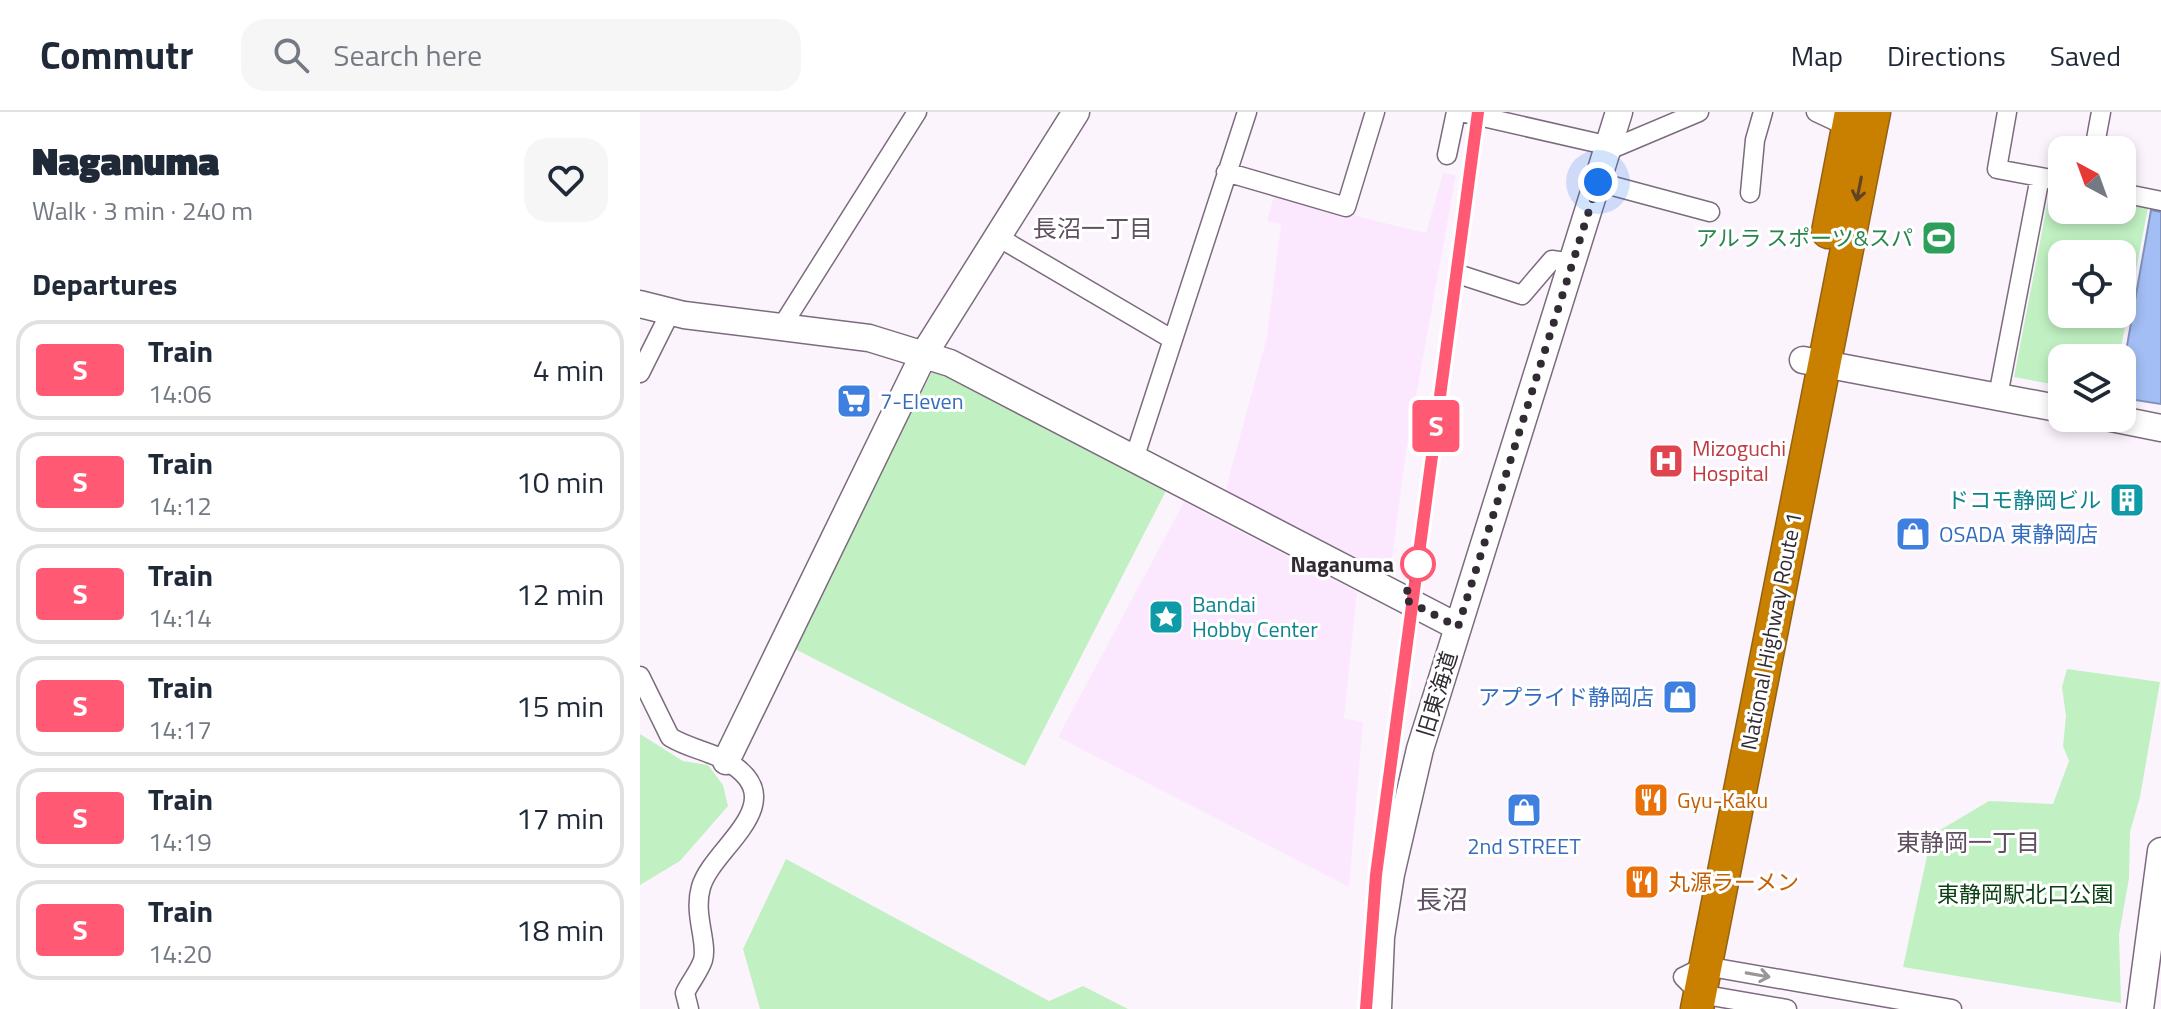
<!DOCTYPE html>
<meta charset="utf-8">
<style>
:root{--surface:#fff;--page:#f6f6f7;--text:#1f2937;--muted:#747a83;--line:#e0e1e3}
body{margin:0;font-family:"Titillium Web","Noto Sans JP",sans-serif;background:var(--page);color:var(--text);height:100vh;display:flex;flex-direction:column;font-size:30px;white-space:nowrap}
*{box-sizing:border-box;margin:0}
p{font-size:26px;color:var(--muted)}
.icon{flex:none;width:44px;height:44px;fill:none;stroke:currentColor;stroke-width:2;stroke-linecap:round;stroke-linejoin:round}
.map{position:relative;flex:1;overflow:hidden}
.drawer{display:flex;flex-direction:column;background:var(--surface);width:640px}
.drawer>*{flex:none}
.badge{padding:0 16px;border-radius:6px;font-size:28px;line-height:52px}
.needle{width:52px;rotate:319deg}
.tools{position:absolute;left:1408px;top:24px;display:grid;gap:16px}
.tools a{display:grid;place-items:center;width:88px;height:88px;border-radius:16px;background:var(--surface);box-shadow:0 4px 12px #0003;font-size:40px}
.you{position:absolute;width:40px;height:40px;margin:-20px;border:6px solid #fff;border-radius:50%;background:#1a73e8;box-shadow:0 0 0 12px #1a73e833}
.map>.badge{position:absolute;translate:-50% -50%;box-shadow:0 0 0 4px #fff}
h2{padding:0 32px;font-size:30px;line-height:72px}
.round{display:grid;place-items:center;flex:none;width:84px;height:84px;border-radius:24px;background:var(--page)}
.summary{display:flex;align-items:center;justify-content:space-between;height:136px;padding:0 32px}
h1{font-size:38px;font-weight:800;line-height:60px}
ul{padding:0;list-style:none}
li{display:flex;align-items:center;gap:24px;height:100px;margin:0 16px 12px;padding:0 16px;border:4px solid var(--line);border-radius:24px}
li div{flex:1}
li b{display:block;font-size:30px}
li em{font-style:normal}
li .badge{min-width:88px;font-weight:700;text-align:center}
header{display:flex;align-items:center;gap:48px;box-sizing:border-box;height:112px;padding:0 40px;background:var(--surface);border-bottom:2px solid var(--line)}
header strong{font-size:38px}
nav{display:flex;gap:44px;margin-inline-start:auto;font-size:28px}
.search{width:560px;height:72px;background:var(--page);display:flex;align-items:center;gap:20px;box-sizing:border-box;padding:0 28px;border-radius:24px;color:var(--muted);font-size:30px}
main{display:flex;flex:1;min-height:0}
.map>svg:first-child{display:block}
.built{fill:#fce8fe}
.green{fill:#c1f1c3;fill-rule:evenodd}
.water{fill:#a3bef5;stroke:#8192bb;stroke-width:2}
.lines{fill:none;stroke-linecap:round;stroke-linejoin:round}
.street-casing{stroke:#7c6b7e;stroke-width:21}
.secondary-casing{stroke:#7c6b7e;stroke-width:29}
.highway-casing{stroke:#946212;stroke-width:35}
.street{stroke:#fff;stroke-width:18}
.secondary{stroke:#fff;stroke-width:26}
.highway{stroke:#c98000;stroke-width:32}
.rail{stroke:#888088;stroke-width:5;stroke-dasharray:14 14;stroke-linecap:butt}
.oneway{stroke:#604424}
.oneway2{stroke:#999599}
.line-casing{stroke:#fff;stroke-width:18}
.line{stroke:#ff5973;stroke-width:12}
.walk{stroke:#332b33;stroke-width:8;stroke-dasharray:0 14.4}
.stop-dot{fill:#fff;stroke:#ff5973;stroke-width:4}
.labels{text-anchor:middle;stroke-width:6;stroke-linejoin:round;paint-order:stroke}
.leisure-label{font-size:22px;fill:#27864d;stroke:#fff;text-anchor:end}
.shop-label{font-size:22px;fill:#366cbe;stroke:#fff;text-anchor:start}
.health-label{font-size:22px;fill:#be3a42;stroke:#fff;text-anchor:start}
.culture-label{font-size:22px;fill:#0d838f;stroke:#fff;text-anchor:end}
.stop-label{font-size:22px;font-weight:bold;fill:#332b33;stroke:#fff;text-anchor:end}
.street-label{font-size:22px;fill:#332b33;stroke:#fff}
.food-label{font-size:22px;fill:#c56008;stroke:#fff;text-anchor:start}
.park-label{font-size:22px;fill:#0a4013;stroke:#fff}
.neighbourhood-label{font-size:24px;fill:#5f4f61;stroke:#fff}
.quarter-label{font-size:26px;fill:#5f4f61;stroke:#fff}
</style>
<header>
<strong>Commutr</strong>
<div class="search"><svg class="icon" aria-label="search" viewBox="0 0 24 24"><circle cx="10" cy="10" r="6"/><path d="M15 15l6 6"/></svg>Search here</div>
<nav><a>Map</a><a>Directions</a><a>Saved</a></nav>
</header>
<main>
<section class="drawer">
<div class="summary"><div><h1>Naganuma</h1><p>Walk · 3 min · 240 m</p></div><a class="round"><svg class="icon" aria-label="heart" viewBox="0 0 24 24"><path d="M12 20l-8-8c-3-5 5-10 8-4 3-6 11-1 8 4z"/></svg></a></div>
<h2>Departures</h2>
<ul>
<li><span class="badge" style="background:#ff5973;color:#fff">S</span><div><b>Train</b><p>14:06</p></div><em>4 min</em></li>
<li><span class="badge" style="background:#ff5973;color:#fff">S</span><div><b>Train</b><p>14:12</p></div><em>10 min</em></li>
<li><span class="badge" style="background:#ff5973;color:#fff">S</span><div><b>Train</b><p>14:14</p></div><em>12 min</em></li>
<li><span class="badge" style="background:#ff5973;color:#fff">S</span><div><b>Train</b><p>14:17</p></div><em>15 min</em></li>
<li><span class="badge" style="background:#ff5973;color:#fff">S</span><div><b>Train</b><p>14:19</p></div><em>17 min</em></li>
<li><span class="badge" style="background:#ff5973;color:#fff">S</span><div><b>Train</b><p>14:20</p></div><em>18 min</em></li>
</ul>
</section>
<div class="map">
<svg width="1521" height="897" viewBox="0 0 1521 897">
<rect width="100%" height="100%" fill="#fcf4fd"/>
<path class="built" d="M 803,61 L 816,63 L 766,340 L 749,470 L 584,383 L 627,225 L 641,112 L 627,109 L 634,84 L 786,121 Z
M 544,390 L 717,480 L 704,606 L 723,610 L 709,775 L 418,625 Z"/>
<path class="green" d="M 1410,78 L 1422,80 L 1422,98 L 1482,98 L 1482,92 L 1508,96 L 1479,246 L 1422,246 L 1422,274 L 1374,265 ZM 1482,142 L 1482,202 L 1422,202 L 1422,142 Z
M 295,254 L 529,373 L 385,654 L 151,535 Z
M 1427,557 L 1520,570 L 1500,685 L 1490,720 L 1489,766 L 1479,823 L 1481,891 L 1263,855 L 1289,735 L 1300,718 L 1349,689 L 1413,692 L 1429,649 L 1423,634 L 1426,604 L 1422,575 Z
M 0,622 L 43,649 L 68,653 L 83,673 L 88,694 L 40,749 L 0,773 Z
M 146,747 L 409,889 L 443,874 L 488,897 L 120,897 L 103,837 Z"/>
<path class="water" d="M 1511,98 L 1521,100 L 1521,292 L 1482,286 L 1482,262 Z"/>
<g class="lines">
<defs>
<path id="street" d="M 821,0 L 970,34
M 1176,0 L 1208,15
M 1367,0 L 1357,57 L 1422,69
M 969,38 L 1059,0
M 1454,38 L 1461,0
M 807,43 L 816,0
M 586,60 L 706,95 L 735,0
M 958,70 L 1070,100
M 1110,81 L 1115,28 L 1123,0
M 1482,81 L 1521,89
M 358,125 L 530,226
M 824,164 L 882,183 L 912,148 L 933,151
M 142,214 L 277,0
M 0,261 L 30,201
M 1358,284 L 1400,65
M 494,347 L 607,0
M 0,564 L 30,625 C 51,638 77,640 97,656 C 147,695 72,737 61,775 C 53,802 68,830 63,848 C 59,860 50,870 45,881 L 49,897
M 1147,897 L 1060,882 L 1043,865 L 1065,854 L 1312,897"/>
<path id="secondary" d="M 0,192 L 44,203 L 229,226 L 310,251 L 818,515
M 1163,248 L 1422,297
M 1471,306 L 1521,316
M 86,649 L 284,242 L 436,0
M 738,897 L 741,825 L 751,762 L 780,637 L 979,0
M 1500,897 L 1521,739"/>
<path id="highway" d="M 1188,120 L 1211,0
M 1057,897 L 1234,0"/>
</defs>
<use href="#street" class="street-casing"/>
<use href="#secondary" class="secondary-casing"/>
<use href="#highway" class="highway-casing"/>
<use href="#street" class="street"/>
<use href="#secondary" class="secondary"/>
<use href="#highway" class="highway"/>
<path class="rail" d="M 726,897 L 736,763 L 838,0"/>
</g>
<defs><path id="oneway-shaft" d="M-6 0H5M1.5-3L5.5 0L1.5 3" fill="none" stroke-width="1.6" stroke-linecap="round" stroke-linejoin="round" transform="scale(2)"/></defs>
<use class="oneway" href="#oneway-shaft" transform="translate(1219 77) rotate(101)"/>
<use class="oneway2" href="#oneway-shaft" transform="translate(1118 863) rotate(10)"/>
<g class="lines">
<defs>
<path id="line" d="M 726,897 L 736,763 L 838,0"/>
</defs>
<use href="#line" class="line-casing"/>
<use href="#line" class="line"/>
<path class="walk" d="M 778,452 L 764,487 L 818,515 L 958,70"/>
</g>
<defs>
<symbol id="stadium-square" viewBox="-11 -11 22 22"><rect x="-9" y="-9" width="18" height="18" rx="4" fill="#2e9e5b" stroke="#fff"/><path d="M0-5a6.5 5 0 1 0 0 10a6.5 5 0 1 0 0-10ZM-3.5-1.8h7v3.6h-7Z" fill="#fff"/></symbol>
<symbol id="supermarket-square" viewBox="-11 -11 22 22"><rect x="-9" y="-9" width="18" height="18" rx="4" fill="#3f7fe0" stroke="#fff"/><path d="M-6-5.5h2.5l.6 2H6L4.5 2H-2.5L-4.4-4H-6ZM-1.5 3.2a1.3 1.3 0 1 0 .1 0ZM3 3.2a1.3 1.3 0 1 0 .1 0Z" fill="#fff"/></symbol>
<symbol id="hospital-square" viewBox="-11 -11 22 22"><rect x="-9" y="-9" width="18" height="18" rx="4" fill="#e0444e" stroke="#fff"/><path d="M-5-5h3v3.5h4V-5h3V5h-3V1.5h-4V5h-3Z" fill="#fff"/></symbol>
<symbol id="building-square" viewBox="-11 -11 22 22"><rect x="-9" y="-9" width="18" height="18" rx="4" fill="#0f9aa8" stroke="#fff"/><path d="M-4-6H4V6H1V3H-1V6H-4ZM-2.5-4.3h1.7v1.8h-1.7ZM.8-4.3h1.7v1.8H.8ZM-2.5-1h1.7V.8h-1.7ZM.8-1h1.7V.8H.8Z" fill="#fff"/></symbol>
<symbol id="shop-square" viewBox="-11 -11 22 22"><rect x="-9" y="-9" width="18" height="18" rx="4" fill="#3f7fe0" stroke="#fff"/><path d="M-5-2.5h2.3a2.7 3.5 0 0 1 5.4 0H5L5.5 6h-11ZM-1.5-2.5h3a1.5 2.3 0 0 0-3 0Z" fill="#fff"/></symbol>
<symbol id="sight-square" viewBox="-11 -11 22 22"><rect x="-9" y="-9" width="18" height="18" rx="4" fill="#0f9aa8" stroke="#fff"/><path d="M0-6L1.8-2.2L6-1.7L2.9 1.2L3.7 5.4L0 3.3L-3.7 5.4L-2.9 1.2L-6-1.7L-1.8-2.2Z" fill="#fff"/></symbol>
<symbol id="restaurant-square" viewBox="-11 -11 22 22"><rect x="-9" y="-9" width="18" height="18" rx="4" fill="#e8710a" stroke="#fff"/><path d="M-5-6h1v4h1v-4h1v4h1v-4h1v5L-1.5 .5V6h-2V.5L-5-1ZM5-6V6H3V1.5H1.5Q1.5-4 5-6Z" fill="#fff"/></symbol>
</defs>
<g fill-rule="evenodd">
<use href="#stadium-square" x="1279" y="106" width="40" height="40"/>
<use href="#supermarket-square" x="194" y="269" width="40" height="40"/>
<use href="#hospital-square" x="1006" y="329" width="40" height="40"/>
<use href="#building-square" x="1467" y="368" width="40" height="40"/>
<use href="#shop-square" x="1253" y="402" width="40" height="40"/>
<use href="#sight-square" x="506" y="485" width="40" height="40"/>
<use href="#shop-square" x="1020" y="565" width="40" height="40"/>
<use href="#restaurant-square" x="991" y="668" width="40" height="40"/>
<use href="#shop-square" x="864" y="678" width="40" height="40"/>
<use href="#restaurant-square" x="982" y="750" width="40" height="40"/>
</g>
<circle class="stop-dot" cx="778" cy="452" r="16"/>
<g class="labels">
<g class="leisure-label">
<text x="1273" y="134">アルラ スポーツ&amp;スパ</text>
</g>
<g class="shop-label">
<text x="240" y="297">7-Eleven</text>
<text x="1299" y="430">OSADA 東静岡店</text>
<text x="1014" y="593" text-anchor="end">アプライド静岡店</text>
<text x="884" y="742" text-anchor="middle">2nd STREET</text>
</g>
<g class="health-label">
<text x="1052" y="344">Mizoguchi<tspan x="1052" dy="25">Hospital</tspan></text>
</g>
<g class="culture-label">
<text x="1461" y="396">ドコモ静岡ビル</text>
<text x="552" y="500" text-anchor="start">Bandai<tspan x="552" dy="25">Hobby Center</tspan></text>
</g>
<g class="stop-label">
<text x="754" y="460">Naganuma</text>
</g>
<g class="street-label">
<text transform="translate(1131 519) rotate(-79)" y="8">National Highway Route 1</text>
<text transform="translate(797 582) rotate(-73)" y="8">旧東海道</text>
</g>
<g class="food-label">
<text x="1037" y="696">Gyu-Kaku</text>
<text x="1028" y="778">丸源ラーメン</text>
</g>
<g class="park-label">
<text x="1385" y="790">東静岡駅北口公園</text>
</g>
<g class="neighbourhood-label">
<text x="453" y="125">長沼一丁目</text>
<text x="1328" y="739">東静岡一丁目</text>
</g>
<g class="quarter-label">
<text x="802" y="797">長沼</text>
</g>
</g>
</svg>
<div class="tools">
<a><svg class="needle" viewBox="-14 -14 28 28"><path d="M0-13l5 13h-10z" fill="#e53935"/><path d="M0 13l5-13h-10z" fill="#747a83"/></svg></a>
<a><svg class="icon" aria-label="locate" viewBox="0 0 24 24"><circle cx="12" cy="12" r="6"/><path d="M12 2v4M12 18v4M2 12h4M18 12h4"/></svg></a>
<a><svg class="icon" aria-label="layers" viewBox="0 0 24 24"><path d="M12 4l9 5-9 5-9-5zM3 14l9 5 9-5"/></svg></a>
</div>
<div class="you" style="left:958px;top:70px"></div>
<b class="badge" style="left:796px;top:314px;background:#ff5973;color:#fff">S</b>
</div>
</main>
